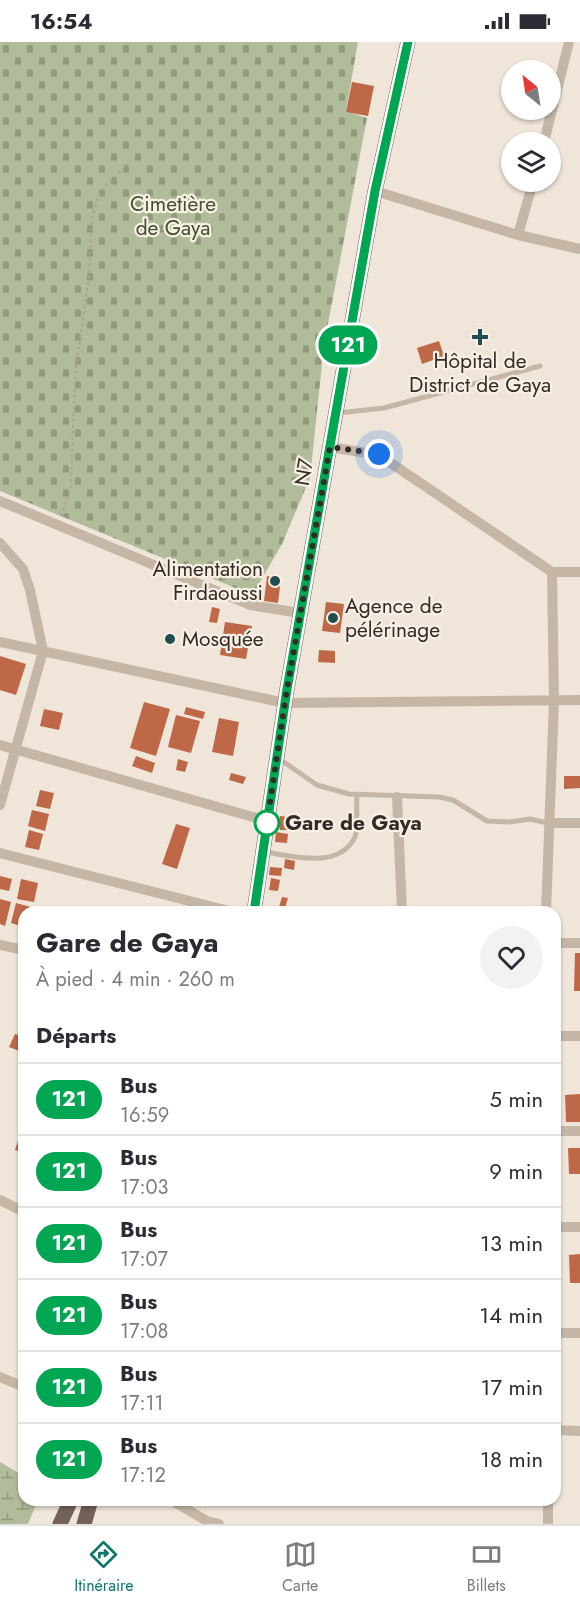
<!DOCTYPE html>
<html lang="fr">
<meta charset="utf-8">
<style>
:root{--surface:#fff;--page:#f2f2f3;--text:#2b2b33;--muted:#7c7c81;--line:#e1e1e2;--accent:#0f766e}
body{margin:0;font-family:Jost,sans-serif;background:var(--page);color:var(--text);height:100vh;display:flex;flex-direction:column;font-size:22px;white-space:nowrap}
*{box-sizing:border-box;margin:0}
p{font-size:20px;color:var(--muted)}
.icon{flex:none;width:33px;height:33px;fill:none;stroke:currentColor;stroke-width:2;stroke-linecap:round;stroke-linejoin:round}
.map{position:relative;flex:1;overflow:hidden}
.details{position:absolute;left:18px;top:864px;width:543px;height:600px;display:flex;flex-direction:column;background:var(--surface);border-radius:18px;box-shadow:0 2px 4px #0004}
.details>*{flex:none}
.badge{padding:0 12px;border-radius:20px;font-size:21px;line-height:39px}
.needle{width:39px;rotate:330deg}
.fabs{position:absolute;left:501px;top:18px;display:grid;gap:12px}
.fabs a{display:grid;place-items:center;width:60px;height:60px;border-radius:50%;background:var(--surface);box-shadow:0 2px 4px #0004;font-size:30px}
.you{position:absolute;width:30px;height:30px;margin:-15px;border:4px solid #fff;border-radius:50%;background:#1a73e8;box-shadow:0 0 0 9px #1a73e833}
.map>.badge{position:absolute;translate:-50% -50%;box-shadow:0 0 0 3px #fff}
h2{padding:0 18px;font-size:22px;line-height:54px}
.round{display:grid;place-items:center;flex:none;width:63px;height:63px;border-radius:32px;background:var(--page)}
.overview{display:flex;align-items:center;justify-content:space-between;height:102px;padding:0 18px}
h1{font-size:28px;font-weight:700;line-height:45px}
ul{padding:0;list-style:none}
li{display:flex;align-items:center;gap:18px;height:72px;padding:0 18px;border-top:2px solid var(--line)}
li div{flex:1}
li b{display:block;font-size:22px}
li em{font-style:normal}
li .badge{min-width:66px;font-weight:700;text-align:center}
.status{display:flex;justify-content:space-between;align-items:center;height:42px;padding:0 30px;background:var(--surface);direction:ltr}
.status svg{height:16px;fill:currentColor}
.menu{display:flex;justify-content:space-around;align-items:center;height:84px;border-top:2px solid var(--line);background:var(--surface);font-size:16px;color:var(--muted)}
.menu a{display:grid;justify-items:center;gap:3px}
.menu .current{color:var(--accent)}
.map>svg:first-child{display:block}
.wetland{fill:url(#wetland-marsh)}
.cemetery{fill:url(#cemetery-stones)}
.building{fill:#be6848}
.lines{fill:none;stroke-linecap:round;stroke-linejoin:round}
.path{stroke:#b2a090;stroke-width:2;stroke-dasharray:3 3;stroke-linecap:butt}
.lane{stroke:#c6b6a6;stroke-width:5}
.street{stroke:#c6b6a6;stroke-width:10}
.primary{stroke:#746258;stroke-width:15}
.line-casing{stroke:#fff;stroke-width:14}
.line{stroke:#00a651;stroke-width:9}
.walk{stroke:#332b26;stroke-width:6;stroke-dasharray:0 10.8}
.poi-dot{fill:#1f4d52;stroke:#f8f0e5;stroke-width:2}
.stop-dot{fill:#fff;stroke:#00a651;stroke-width:3}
.labels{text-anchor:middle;stroke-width:4.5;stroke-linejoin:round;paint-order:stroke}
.park-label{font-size:21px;fill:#42502c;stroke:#f8f0e5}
.poi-label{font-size:21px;fill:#332b26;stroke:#f8f0e5;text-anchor:start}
.street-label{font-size:21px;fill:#332b26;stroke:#f8f0e5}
.stop-label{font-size:21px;font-weight:bold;fill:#332b26;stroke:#f8f0e5;text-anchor:start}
</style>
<div class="status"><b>16:54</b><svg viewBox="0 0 49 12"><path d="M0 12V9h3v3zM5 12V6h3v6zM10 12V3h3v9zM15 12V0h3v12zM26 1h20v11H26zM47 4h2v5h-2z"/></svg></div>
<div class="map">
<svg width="580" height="1482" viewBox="0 0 580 1482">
<defs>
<pattern id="wetland-marsh" width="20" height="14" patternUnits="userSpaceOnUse" patternTransform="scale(1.5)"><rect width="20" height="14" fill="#b1bd9a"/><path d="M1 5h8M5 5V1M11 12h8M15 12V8" fill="none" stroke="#919a7d"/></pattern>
<pattern id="cemetery-stones" width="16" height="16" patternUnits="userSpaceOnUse" patternTransform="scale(1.5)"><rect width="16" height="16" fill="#b1bd9a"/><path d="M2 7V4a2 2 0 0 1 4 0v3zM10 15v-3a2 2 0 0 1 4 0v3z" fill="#919a7d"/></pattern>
</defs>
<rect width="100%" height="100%" fill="#efe5d9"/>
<path class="wetland" d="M 0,1420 L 24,1434 L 24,1458 L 38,1458 L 28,1482 L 0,1482 Z"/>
<path class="cemetery" d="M 0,0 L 358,0 L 346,69 L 367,76 L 324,303 L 310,436 L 282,502 L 256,547 L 247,546 L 245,550 L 0,449 Z"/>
<path class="building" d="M 352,40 L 374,44 L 368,74 L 346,70 Z
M 439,299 L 444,314 L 422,322 L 417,306 Z
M 267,534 L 281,536 L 278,561 L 264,559 Z
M 326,560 L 344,562 L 340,591 L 322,589 Z
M 212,565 L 220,567 L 217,581 L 209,580 Z
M 225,580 L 252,584 L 246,617 L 220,613 Z
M 319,608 L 335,609 L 335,621 L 318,620 Z
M 0,614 L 26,622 L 16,653 L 0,648 Z
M 144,660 L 170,667 L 156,714 L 130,706 Z
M 186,665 L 205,670 L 203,677 L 184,672 Z
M 44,667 L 63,671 L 59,688 L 40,684 Z
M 176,673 L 200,679 L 191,711 L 168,705 Z
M 219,676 L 239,680 L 233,714 L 212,710 Z
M 136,714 L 155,721 L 152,731 L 132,724 Z
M 178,717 L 188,720 L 185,730 L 176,728 Z
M 231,731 L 246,735 L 243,742 L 229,738 Z
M 564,734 L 580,734 L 580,746 L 564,747 Z
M 40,748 L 54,751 L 50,767 L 36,764 Z
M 32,768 L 49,772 L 45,789 L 28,784 Z
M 280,774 L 289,775 L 288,788 L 280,788 Z
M 176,782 L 190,786 L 177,827 L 162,822 Z
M 29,788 L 43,792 L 39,808 L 25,805 Z
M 276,790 L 288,792 L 287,801 L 275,800 Z
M 285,817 L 295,819 L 294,828 L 284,826 Z
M 270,825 L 282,826 L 281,834 L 269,833 Z
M 0,834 L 12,837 L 9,849 L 0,847 Z
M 271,836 L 280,838 L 278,849 L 269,848 Z
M 21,837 L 38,841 L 34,860 L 17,857 Z
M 282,855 L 288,856 L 285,866 L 279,865 Z
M 0,857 L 11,860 L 5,884 L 0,882 Z
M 16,861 L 38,867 L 37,870 L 24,870 L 24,885 L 11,881 Z
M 575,911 L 580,911 L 580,949 L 574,949 Z
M 15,992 L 24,994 L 22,1010 L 9,1005 Z
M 580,1052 L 580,1080 L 566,1080 L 565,1053 Z
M 22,1087 L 24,1088 L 24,1111 L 15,1108 Z
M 568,1106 L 580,1106 L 580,1132 L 569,1132 Z
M 580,1212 L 580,1241 L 570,1241 L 569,1213 Z"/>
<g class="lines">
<path class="path" d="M 61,474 L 71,445 L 75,333 L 89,235 L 92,177 L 97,157 L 106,143 L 128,122"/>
<path class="lane" d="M 338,371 L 384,366 L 540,324
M 278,716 L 317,743 L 349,752 L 439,755 L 453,758 L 487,779 L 510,780 L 530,777 L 548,781
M 265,810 C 292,814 339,828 355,795 C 358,788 356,762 357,753"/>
<path class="street" d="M 544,100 L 569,0
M 375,149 L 518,193 L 580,207
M 518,193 L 533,140
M 330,405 L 379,413 L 552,530 L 580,530
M 0,459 L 250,563 L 300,571
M 0,501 L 23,527 L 30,548 L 43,609 L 0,763
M 0,600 L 285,661 L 580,658
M 0,703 L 267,779
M 397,755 L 402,870
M 549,781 L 580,781
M 0,811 L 233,870
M 546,870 L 554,658 L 552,530
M 555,901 L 580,901
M 0,903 L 24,908
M 555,994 L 580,994
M 555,1089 L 580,1089
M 0,1158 L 24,1170
M 555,1185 L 580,1185
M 555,1291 L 580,1291
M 0,1335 L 24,1345
M 555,1388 L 580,1389
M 171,1458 L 207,1479 L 219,1482
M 548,1458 L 548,1482"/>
<path class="primary" d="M 254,870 L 287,647 L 375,149 L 408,0
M 60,1482 L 71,1458
M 84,1482 L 91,1458"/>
</g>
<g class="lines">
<defs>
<path id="line" d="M 254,870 L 287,647 L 375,149 L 408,0"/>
</defs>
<use href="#line" class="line-casing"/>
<use href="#line" class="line"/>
<path class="walk" d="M 267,781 L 287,647 L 330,405 L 379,412"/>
</g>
<g class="poi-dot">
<path d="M477 286h6v6h6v6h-6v6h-6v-6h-6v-6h6z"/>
<circle cx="275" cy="539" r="6"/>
<circle cx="333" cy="576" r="6"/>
<circle cx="170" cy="597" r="6"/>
</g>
<circle class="stop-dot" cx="267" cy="781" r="12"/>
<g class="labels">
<g class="park-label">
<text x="173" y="169">Cimetière<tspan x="173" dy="24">de Gaya</tspan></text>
</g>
<g class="poi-label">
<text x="480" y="326" text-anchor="middle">Hôpital de<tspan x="480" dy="24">District de Gaya</tspan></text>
<text x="263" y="534" text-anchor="end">Alimentation<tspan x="263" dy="24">Firdaoussi</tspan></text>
<text x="345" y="571">Agence de<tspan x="345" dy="24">pélérinage</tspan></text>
<text x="182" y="604">Mosquée</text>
</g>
<g class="street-label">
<text transform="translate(304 430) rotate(-80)" y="7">N7</text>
</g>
<g class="stop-label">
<text x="285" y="788">Gare de Gaya</text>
</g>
</g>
</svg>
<div class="fabs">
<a><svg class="needle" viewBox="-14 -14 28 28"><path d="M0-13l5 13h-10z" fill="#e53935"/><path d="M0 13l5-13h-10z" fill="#7c7c81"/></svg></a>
<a><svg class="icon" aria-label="layers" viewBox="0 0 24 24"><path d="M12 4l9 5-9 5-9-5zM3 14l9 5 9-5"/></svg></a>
</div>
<div class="you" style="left:379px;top:412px"></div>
<b class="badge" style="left:348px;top:303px;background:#00a651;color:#fff">121</b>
<section class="details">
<div class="overview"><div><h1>Gare de Gaya</h1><p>À pied · 4 min · 260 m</p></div><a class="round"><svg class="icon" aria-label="heart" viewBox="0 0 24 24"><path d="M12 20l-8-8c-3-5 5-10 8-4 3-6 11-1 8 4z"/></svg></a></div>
<h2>Départs</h2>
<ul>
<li><span class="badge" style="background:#00a651;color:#fff">121</span><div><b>Bus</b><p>16:59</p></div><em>5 min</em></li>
<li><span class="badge" style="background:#00a651;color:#fff">121</span><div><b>Bus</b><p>17:03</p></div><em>9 min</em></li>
<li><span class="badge" style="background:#00a651;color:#fff">121</span><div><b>Bus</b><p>17:07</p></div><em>13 min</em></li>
<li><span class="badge" style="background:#00a651;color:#fff">121</span><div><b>Bus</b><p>17:08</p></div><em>14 min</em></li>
<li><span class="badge" style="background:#00a651;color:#fff">121</span><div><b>Bus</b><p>17:11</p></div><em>17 min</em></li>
<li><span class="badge" style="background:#00a651;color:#fff">121</span><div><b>Bus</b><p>17:12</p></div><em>18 min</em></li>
</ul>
</section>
</div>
<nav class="menu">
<a class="current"><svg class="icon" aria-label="directions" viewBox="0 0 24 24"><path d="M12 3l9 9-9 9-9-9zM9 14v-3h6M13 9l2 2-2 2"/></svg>Itinéraire</a>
<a><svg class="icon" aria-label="map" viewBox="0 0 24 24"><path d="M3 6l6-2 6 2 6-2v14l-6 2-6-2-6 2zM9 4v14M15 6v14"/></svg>Carte</a>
<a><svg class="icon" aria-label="tickets" viewBox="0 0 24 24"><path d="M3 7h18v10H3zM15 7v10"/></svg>Billets</a>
</nav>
